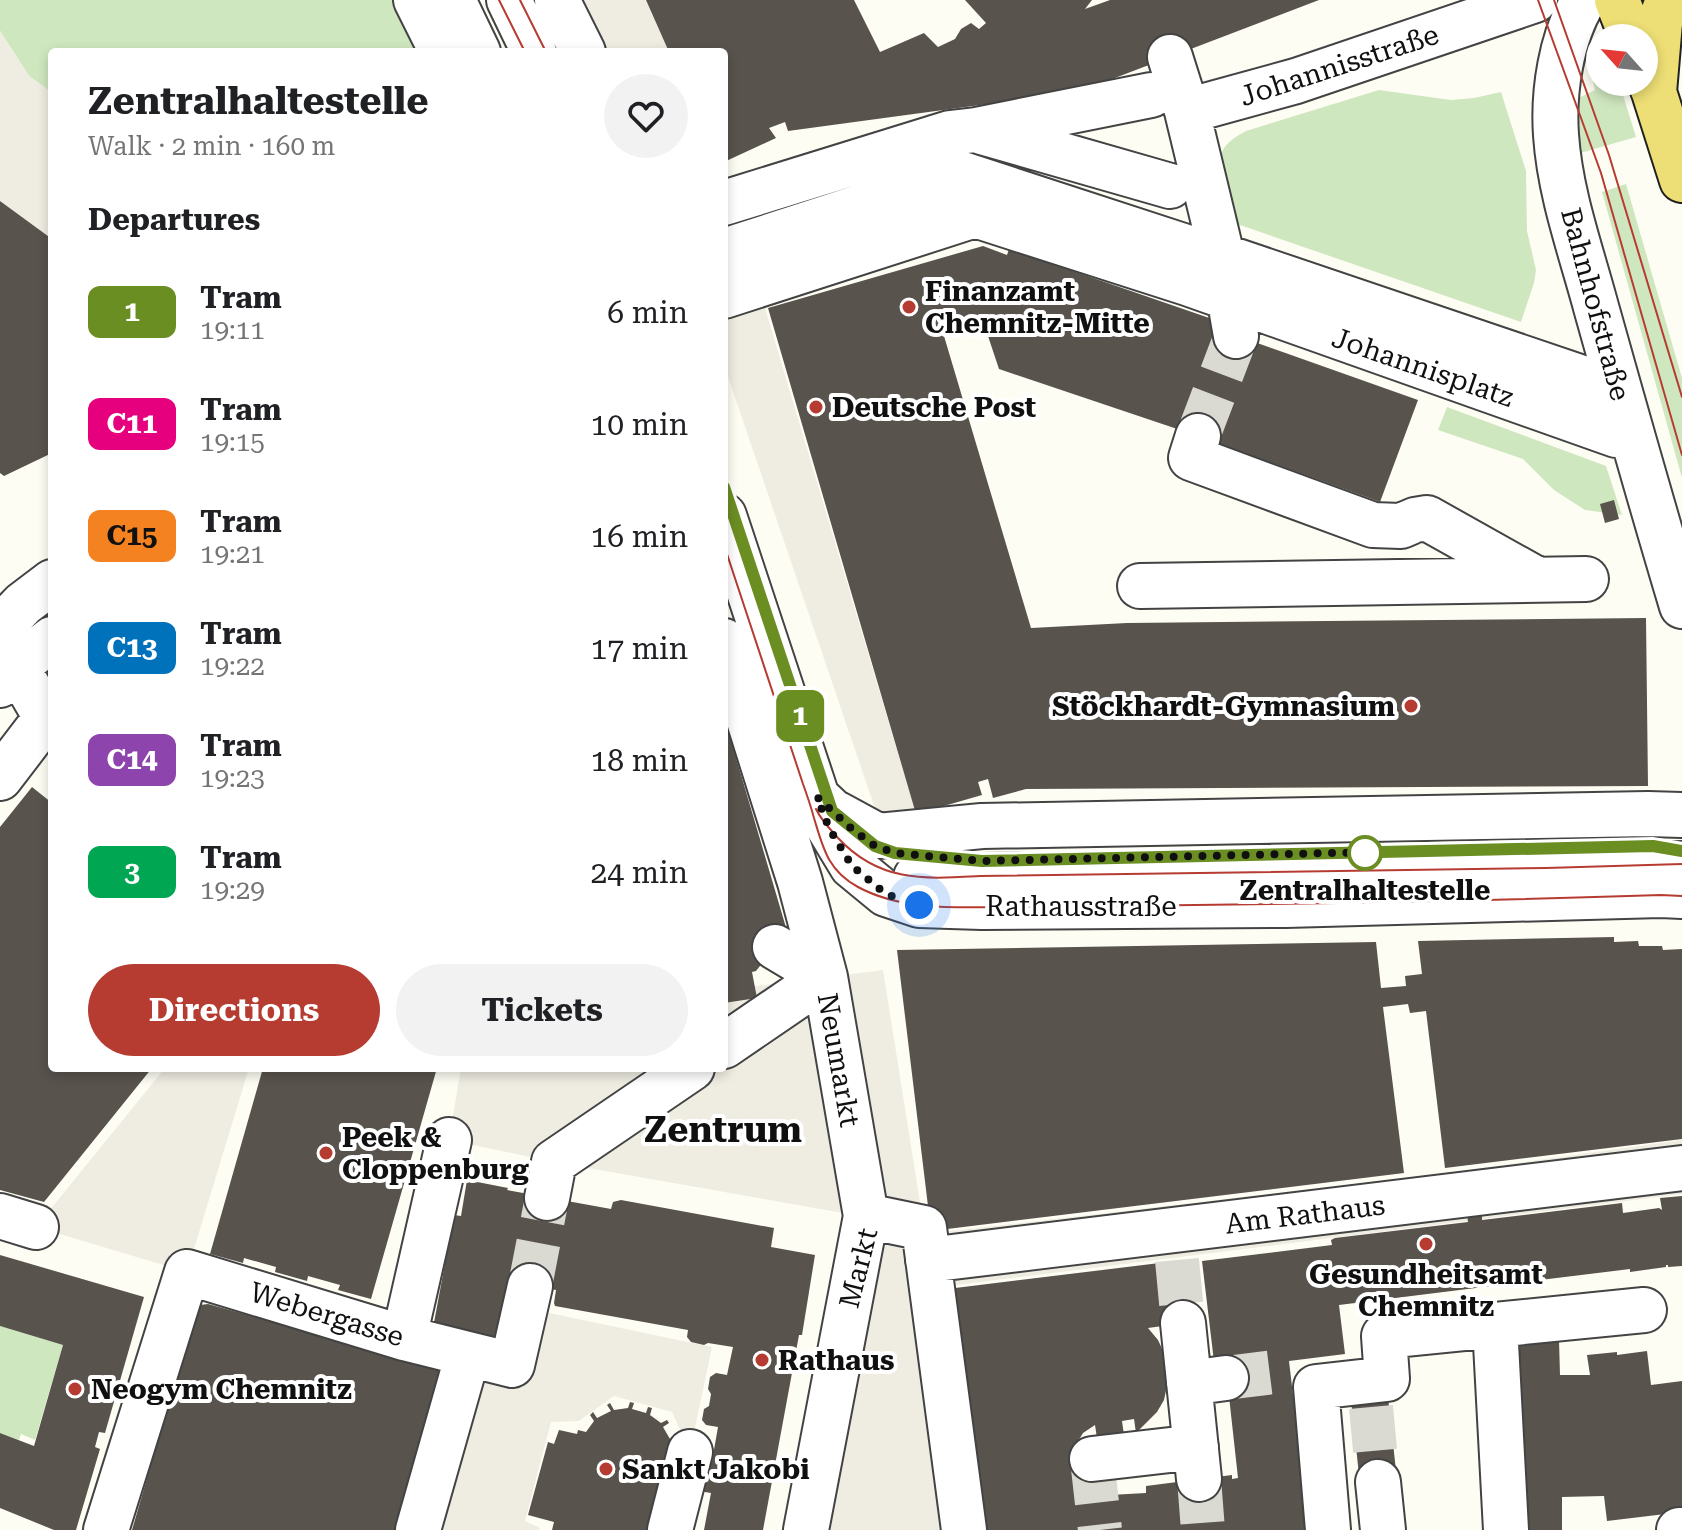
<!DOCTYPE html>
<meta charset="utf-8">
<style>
:root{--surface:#fff;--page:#f2f2f2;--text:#202124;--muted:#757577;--accent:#b63c32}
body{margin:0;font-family:"Roboto Serif",serif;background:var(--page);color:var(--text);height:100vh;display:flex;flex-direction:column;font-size:30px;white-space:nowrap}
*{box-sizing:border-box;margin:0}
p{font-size:26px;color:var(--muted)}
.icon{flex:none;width:44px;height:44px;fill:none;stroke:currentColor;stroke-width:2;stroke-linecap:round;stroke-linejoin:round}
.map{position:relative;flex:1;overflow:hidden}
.details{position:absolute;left:48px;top:48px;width:680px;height:1024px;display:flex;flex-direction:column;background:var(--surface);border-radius:8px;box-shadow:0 4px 12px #0003}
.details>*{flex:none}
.badge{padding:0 16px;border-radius:12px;font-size:28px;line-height:52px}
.needle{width:52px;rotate:297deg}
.buttons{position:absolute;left:1586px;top:24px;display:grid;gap:16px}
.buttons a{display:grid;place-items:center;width:72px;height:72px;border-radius:50%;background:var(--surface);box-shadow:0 4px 12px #0003;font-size:40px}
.you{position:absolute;width:40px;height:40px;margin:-20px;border:6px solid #fff;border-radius:50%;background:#1a73e8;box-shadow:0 0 0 12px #1a73e833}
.map>.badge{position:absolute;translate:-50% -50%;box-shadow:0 0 0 4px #fff}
h2{padding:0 40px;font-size:30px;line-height:72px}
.round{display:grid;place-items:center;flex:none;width:84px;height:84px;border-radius:42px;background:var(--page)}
.overview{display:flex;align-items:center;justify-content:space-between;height:136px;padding:0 40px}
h1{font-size:38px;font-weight:700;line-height:60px}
.primary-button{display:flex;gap:16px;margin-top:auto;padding:16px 40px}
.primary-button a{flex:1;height:92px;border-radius:48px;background:var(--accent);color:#fff;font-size:32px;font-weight:700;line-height:92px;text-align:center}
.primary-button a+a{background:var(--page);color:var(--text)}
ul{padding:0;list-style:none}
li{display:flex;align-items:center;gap:24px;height:112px;padding:0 40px}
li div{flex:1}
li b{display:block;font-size:30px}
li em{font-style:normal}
li .badge{min-width:88px;font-weight:700;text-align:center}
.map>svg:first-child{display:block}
.green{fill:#cfe7bf}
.plaza{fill:#efede2}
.building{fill:#58534d}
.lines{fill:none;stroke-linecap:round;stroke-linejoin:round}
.minor-tunnel{stroke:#dad9d2;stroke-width:44;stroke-dasharray:44 22;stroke-linecap:butt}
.minor-casing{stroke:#434343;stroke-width:48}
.major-casing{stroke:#212121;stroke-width:48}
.minor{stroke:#fff;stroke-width:44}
.major{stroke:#eddf75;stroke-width:44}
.tram{stroke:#b63c32;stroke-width:2}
.line-casing{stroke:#fff;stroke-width:18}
.line{stroke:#6b8e23;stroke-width:12}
.walk{stroke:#101010;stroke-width:8;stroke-dasharray:0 14.4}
.poi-dot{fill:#b63c32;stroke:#fff;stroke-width:3}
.stop-dot{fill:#fff;stroke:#6b8e23;stroke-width:4}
.labels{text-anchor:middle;stroke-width:8;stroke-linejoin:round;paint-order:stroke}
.street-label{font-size:28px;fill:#101010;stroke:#fff}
.poi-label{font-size:28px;font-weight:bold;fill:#101010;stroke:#fff;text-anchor:start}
.stop-label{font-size:28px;font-weight:bold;fill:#101010;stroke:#fff}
.district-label{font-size:36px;font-weight:bold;fill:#101010;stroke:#fff}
</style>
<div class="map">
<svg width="1682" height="1530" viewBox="0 0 1682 1530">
<rect width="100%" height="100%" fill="#fefdf4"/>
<path class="green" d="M 0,0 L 396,0 L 421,52 L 52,52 L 52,93 L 29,76 L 0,31 Z
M 1600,68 L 1600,82 L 1619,82 L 1636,137 L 1570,156 L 1568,103 L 1595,90 L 1591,70 Z
M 1379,90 L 1451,100 L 1474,98 L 1501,92 L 1526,171 L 1527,231 L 1536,270 L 1534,283 L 1521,322 L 1234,223 C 1231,210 1227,197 1224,184 C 1217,156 1218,146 1246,131 Z
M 1626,184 L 1682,378 L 1682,478 L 1602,192 Z
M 1447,407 L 1606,466 L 1622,515 L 1585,510 L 1554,490 L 1523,459 L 1438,430 Z
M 0,1326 L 63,1345 L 35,1440 L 21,1434 L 19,1440 L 0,1433 Z"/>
<path class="plaza" d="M 557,0 L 646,0 L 669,52 L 583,52 Z
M 0,31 L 29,76 L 52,93 L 52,239 L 0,201 Z
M 724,180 L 733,201 L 914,807 L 915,815 L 881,826 L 724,365 Z
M 883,970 L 925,1234 L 1432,1175 L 1682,1140 L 1682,1194 L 933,1288 L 964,1530 L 806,1530 L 866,1217 L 554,1162 L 449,1140 L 461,1068 L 724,1068 L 724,990 Z
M 165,1068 L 249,1068 L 187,1272 L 36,1227 Z
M 525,1308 L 712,1347 L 690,1452 L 672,1412 L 614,1396 L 579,1421 L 551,1422 L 525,1521 L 540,1528 L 539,1530 L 418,1530 L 468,1354 Z"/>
<path class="building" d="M 646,0 L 854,0 L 880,52 L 924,33 L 938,47 L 955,39 L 961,29 L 971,23 L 979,29 L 986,23 L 965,0 L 1092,0 L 1085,9 L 1110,0 L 1319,0 L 1107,81 L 995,103 L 788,131 L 785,122 L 769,128 L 776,138 L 724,162 L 724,52 L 669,52 Z
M 0,201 L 52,239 L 52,453 L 4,476 L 0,473 Z
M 983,246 L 1007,255 L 1009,249 L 1218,321 L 1215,328 L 1418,400 L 1380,502 L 1198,436 L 999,369 L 984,324 L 944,336 L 1031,628 L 1127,623 L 1646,618 L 1648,786 L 1026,789 L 993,798 L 988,779 L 978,782 L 982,795 L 916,814 L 768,308 Z
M 1614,500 L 1619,519 L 1605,523 L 1600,504 Z
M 724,717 L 787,931 L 756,971 L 752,972 L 757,998 L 724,1003 Z
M 32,787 L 52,803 L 52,1068 L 152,1068 L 44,1202 L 0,1190 L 0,827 Z
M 1614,937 L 1614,942 L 1638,941 L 1639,946 L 1662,946 L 1663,950 L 1682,949 L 1682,1139 L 1445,1168 L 1426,1011 L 1410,1013 L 1408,1004 L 1383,1007 L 1404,1173 L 931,1231 L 897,950 L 1376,942 L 1381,988 L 1406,986 L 1405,976 L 1422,974 L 1418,941 Z
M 263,1068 L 437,1068 L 371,1299 L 338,1290 L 340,1285 L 308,1276 L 307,1281 L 275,1272 L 276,1267 L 244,1258 L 243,1263 L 210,1254 Z
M 467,1180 L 508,1188 L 507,1190 L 611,1209 L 613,1202 L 621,1200 L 774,1228 L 771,1247 L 815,1255 L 802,1335 L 799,1335 L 763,1530 L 704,1530 L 711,1493 L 699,1491 L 705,1460 L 712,1461 L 718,1427 L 706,1425 L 702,1420 L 704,1409 L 709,1406 L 711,1394 L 708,1389 L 710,1377 L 716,1373 L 727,1375 L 733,1347 L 708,1343 L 704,1345 L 691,1342 L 687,1337 L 688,1330 L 555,1306 L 554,1303 L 556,1290 L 510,1282 L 499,1342 L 433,1328 L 454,1215 L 461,1216 Z
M 1682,1196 L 1682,1266 L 1668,1267 L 1668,1265 L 1666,1265 L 1666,1267 L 1630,1272 L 1630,1269 L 1339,1305 L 1345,1354 L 1289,1361 L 1309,1530 L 967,1530 L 939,1290 L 1184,1260 L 1192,1322 L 1148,1328 L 1158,1340 L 1165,1355 L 1167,1386 L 1164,1400 L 1157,1412 L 1136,1433 L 1134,1419 L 1122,1421 L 1125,1442 L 1098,1445 L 1095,1425 L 1083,1433 L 1074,1448 L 1085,1484 L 1083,1485 L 1084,1492 L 1091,1491 L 1092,1496 L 1146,1493 L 1146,1486 L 1232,1475 L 1232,1479 L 1238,1478 L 1226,1369 L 1215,1370 L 1202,1261 L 1332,1245 L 1331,1240 L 1335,1238 L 1468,1222 L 1467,1215 L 1482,1214 L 1482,1220 L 1622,1203 L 1623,1213 L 1659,1208 L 1662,1210 L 1660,1198 Z
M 0,1255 L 144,1297 L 105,1433 L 99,1432 L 95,1447 L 100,1449 L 76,1530 L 54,1530 L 0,1508 L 0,1433 L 34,1446 L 63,1345 L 0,1326 Z
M 208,1304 L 456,1372 L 404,1530 L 132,1530 L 195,1313 L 200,1305 Z
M 1559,1340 L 1560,1375 L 1590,1375 L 1587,1355 L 1617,1352 L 1617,1355 L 1647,1351 L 1651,1385 L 1682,1381 L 1682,1512 L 1607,1521 L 1604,1496 L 1562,1497 L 1562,1530 L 1518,1530 L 1514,1346 Z
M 1388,1397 L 1397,1480 L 1360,1484 L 1351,1401 Z
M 630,1402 L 634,1403 L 632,1409 L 646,1413 L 648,1407 L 652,1408 L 650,1415 L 661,1423 L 667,1420 L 669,1423 L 663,1427 L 670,1439 L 676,1436 L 668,1530 L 552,1530 L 554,1522 L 528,1515 L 548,1442 L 554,1444 L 559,1430 L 577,1434 L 578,1430 L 586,1432 L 594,1421 L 590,1415 L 593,1412 L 597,1418 L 611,1411 L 607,1405 L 610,1403 L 614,1410 L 628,1408 Z"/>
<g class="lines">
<path class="minor-tunnel" d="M 1198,436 L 1236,336
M 1177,1260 L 1183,1323
M 530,1286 L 547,1198
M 1226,1378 L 1290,1370
M 1371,1407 L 1378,1482
M 1092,1459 L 1100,1530
M 1199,1479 L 1203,1530"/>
<defs>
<path id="minor" d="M 416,0 L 442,52
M 453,0 L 478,52
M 509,0 L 534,52
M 557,0 L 583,52
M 1584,0 C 1561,37 1553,92 1556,135 C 1560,194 1581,251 1596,307 C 1624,407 1652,506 1682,606
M 1170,57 L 1187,111 L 1222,256 L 1236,336
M 1187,111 L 1296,81 L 1535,0
M 982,132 L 1170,186
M 724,203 L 950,133 L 976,130 L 1151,95
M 724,251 L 962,174 L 1186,247 L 1222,256 L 1603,385
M 724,296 L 975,215 L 1187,283 L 1616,435
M 1198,436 L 1191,458 L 1373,525 L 1401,526 L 1415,520 L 1427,518 L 1536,579
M 724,516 L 817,797 L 829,828 L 852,866 L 886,894 L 919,905 L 982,907 L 1286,905 L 1661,895 L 1682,896
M 1140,586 L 1586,579
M 0,628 L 23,604 L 52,582
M 0,638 L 52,728
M 724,641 L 800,882 L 825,977 L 866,1216
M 0,685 L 16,667 L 52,639
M 0,778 L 45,719 L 52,714
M 817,797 L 832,811 L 878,836 L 982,826 L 1648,814 L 1682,815
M 916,877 L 931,878 L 981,876 L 1546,868 L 1682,864
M 775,947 L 825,977
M 724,1046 L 825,977
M 547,1198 L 554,1162 L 692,1068
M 0,1216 L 36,1227
M 928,1260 L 1682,1168
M 1183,1323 L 1199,1479
M 1495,1325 L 1506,1530
M 404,1338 L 449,1140
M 1189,1383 L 1226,1378
M 1092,1459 L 1196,1447
M 1378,1482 L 1383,1530
M 106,1530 L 187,1272 L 404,1338 L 468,1354
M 418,1530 L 468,1354 L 512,1365 L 530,1286
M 670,1530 L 690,1452
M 806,1530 L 866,1216 L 924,1228 L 964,1530
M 1328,1530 L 1316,1387 L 1387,1379 L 1384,1336 L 1644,1310
M 1679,1530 L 1682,1530"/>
<path id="major" d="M 1617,0 L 1632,38
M 1644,66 L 1654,92 L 1682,180
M 1654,92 L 1660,22 L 1668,0"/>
</defs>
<use href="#minor" class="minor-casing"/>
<use href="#major" class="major-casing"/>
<use href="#minor" class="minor"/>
<use href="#major" class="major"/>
<path class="tram" d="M 499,0 L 525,52
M 520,0 L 546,52
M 1538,0 L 1601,173 L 1682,455
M 1554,0 L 1609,155 L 1682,397
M 724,487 L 832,811 L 875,846 L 895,853 L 982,861 L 1647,847 L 1682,845
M 724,545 L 803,784 C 807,795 811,807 814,818 C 823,848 828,871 858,887 C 904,912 962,907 1012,907 C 1047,907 1081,906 1115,906 C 1297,904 1479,901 1661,895 L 1682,896
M 816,809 C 821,820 830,829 838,838 C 880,883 925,879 981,876 L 1546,868 L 1682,864"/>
</g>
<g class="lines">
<defs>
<path id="line" d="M 724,487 L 832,811 L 875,846 L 895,853 L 982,861 L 1653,846 L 1682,851"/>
</defs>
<use href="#line" class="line-casing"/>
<use href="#line" class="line"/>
<path class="walk" d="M 919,905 L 886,894 L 852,866 L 829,828 L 817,797 L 853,830 L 875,846 L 895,853 L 982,861 L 1377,852 L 1365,853"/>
</g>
<g class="poi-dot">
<circle cx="909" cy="307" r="8"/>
<circle cx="816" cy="407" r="8"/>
<circle cx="1411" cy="706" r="8"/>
<circle cx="326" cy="1153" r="8"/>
<circle cx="1426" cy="1244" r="8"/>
<circle cx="762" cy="1360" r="8"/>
<circle cx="75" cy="1389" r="8"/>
<circle cx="606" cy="1469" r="8"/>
</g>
<circle class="stop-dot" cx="1365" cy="853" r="16"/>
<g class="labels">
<g class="street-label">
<text transform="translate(1339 65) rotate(-18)" y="10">Johannisstraße</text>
<text transform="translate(1596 304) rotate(75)" y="10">Bahnhofstraße</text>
<text transform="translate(1423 367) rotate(19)" y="10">Johannisplatz</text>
<text x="1081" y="916">Rathausstraße</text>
<text transform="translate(839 1060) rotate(80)" y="10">Neumarkt</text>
<text transform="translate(1305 1214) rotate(-7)" y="10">Am Rathaus</text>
<text transform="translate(858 1268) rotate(-76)" y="10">Markt</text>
<text transform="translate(327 1314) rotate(17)" y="10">Webergasse</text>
</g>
<g class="poi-label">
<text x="925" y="301">Finanzamt<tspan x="925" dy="32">Chemnitz-Mitte</tspan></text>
<text x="832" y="417">Deutsche Post</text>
<text x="1395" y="716" text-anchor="end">Stöckhardt-Gymnasium</text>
<text x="342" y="1147">Peek &amp;<tspan x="342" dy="32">Cloppenburg</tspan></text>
<text x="1426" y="1284" text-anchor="middle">Gesundheitsamt<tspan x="1426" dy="32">Chemnitz</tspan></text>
<text x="778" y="1370">Rathaus</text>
<text x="91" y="1399">Neogym Chemnitz</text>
<text x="622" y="1479">Sankt Jakobi</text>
</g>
<g class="stop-label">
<text x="1365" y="900">Zentralhaltestelle</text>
</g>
<g class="district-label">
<text x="723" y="1142">Zentrum</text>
</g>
</g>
</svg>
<div class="buttons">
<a><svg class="needle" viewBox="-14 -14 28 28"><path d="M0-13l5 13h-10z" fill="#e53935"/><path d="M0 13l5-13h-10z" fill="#757577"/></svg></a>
</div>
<div class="you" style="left:919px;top:905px"></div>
<b class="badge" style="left:800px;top:716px;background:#6b8e23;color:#fff">1</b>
<section class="details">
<div class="overview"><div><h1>Zentralhaltestelle</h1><p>Walk · 2 min · 160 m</p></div><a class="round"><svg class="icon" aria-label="heart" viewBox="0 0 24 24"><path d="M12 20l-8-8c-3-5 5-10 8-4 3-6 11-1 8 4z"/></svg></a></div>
<h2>Departures</h2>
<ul>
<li><span class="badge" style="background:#6b8e23;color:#fff">1</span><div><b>Tram</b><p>19:11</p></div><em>6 min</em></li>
<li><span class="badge" style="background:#e6007e;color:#fff">C11</span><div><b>Tram</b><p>19:15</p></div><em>10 min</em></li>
<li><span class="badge" style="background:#f58220;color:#111">C15</span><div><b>Tram</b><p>19:21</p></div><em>16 min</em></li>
<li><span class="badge" style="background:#0072bc;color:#fff">C13</span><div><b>Tram</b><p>19:22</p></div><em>17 min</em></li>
<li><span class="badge" style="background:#8e44ad;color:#fff">C14</span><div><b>Tram</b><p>19:23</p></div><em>18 min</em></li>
<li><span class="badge" style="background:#00a651;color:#fff">3</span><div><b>Tram</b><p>19:29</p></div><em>24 min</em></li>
</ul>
<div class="primary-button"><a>Directions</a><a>Tickets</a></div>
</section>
</div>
